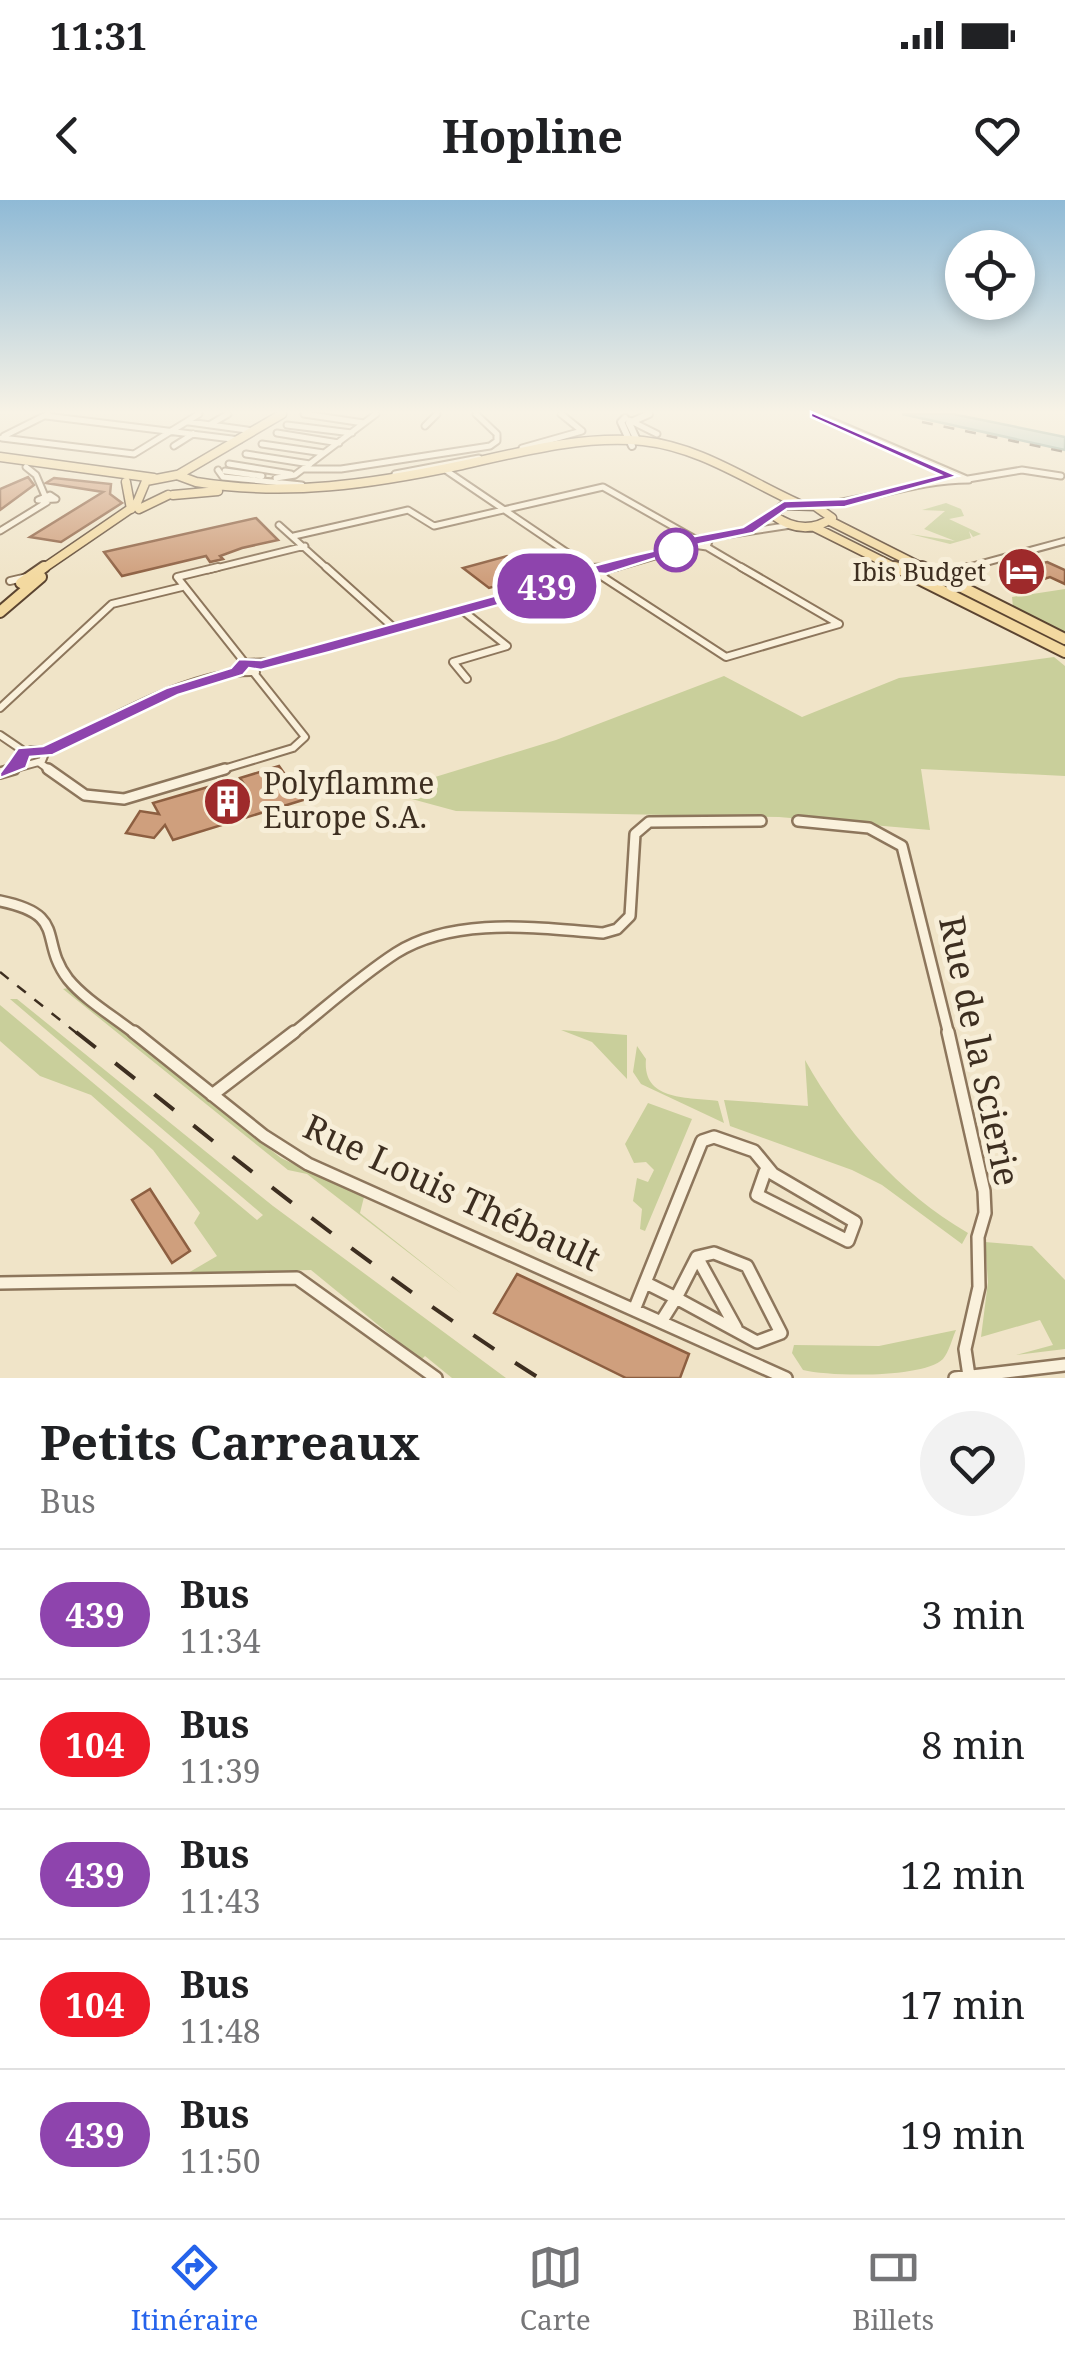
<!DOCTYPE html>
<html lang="fr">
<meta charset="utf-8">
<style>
:root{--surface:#fff;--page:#f2f2f2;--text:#202124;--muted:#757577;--line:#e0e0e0;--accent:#2563eb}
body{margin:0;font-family:"Noto Serif",serif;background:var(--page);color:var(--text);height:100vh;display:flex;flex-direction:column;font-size:38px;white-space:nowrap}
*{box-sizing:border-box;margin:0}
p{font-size:32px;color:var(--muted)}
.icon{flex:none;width:55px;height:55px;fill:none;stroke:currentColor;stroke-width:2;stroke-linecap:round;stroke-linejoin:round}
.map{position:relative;height:1178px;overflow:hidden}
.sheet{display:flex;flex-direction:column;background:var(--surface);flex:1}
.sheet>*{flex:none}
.badge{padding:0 20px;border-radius:32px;font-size:35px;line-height:65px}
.fabs{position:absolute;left:945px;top:30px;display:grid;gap:20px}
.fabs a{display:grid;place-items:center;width:90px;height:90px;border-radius:50%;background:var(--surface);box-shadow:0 5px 15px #0003;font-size:50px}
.map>.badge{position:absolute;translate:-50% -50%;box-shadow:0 0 0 5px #fff}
.round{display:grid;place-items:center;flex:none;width:105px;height:105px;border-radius:52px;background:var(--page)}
.head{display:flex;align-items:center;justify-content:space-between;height:170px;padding:0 40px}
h1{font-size:48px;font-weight:700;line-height:75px}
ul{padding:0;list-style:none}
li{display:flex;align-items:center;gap:30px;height:130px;padding:0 40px;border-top:2px solid var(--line)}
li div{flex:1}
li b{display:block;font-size:38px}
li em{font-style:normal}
li .badge{min-width:110px;font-weight:700;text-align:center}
.status{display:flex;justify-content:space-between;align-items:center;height:70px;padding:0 50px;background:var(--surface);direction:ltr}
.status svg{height:28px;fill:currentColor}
header{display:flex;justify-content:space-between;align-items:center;height:130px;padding:0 40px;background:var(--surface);font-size:45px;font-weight:700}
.menu{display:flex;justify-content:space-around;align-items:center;height:140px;border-top:2px solid var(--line);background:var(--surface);font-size:28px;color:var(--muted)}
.menu a{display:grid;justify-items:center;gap:5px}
.menu .selected{color:var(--accent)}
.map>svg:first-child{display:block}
.green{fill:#c9cf9b}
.water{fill:#a9c4bc;stroke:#6f938a;stroke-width:2.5}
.building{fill:#cf9f7d;stroke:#8d5f41;stroke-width:2.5}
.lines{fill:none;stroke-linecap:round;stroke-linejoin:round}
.street-far3-casing{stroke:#8d765c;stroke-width:9}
.street-far2-casing{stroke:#8d765c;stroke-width:10}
.street-far1-casing{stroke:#8d765c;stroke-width:14}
.street-casing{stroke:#8d765c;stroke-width:16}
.secondary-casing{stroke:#6f573f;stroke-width:10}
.primary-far1-casing{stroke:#5b4430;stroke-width:11}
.primary-casing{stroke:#5b4430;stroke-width:14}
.street-far3{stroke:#faf1dc;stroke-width:5}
.street-far2{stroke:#faf1dc;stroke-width:6}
.street-far1{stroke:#faf1dc;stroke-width:9}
.street{stroke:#faf1dc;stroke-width:11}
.secondary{stroke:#faf1dc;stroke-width:6}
.primary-far1{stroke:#f3d9a0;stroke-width:8}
.primary{stroke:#f3d9a0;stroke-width:10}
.rail-far1{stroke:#3d2e20;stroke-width:2.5;stroke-dasharray:11 11;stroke-linecap:butt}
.rail{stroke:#3d2e20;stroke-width:4;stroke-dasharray:25 25;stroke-linecap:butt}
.line{fill:#8e44ad;stroke:#fff;stroke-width:2.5}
.stop-dot{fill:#fff;stroke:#8e44ad;stroke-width:5}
.labels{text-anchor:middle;stroke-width:10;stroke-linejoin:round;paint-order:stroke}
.far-poi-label{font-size:25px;fill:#3d2e20;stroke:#f7eed8;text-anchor:end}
.poi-label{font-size:30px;fill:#3d2e20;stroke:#f7eed8;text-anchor:start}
.near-street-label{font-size:35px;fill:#3d2e20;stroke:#f7eed8}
</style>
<div class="status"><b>11:31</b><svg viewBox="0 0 49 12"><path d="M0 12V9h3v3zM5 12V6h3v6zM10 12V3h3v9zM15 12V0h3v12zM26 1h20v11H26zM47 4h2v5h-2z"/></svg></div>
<header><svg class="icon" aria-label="back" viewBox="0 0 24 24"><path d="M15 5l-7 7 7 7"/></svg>Hopline<svg class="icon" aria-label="heart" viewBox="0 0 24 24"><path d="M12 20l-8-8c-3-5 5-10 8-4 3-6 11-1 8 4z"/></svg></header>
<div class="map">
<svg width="1065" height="1178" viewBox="0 0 1065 1178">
<rect width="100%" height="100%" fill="#f0e4c8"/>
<path class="green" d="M 946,303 L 961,309 L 964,316 L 949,319 L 981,334 L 973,337 L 969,331 L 971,338 L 950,344 L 910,334 L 955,341 L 924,329 L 945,311 L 922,310 Z
M 1065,389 L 1065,434 L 1013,407 L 1012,397 Z
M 1054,457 L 1065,466 L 1065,576 L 921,569 L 930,630 L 779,617 L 456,611 L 386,592 L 556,540 L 724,476 L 802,517 L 899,478 Z
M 68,788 L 281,958 L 364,997 L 360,1013 L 462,1094 L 307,974 L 288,970 L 63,789 Z
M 10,799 L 17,799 L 273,1006 L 506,1178 L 452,1178 L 425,1156 L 421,1160 L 311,1070 L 188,1073 L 217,1056 L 194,1023 L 200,1013 L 153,950 L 91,895 L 40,876 L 0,841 L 0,805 L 257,1020 L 263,1015 Z
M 561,830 L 627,835 L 627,879 L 592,842 Z
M 637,846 L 646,859 C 642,901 687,897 718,901 L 724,923 L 641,884 L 633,872 Z
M 805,860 C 845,931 898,992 968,1033 L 962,1044 L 882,985 L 852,970 L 730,926 L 724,900 L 808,906 Z
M 648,903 L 692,919 L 645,1031 L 640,1029 L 642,1009 L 633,1001 L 637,978 L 648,982 L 654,970 L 646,962 L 634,963 L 625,944 Z
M 985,1042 L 1032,1046 L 1065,1080 L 1065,1149 L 1016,1155 L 1053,1145 L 1040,1120 L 981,1137 L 988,1082 Z
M 956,1130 C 952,1139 949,1152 943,1159 C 924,1178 832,1177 803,1170 L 792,1153 L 794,1145 L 879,1146 Z"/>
<path class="water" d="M 902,214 L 953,214 L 1065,237 L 1065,250 Z"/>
<path class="building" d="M 28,277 L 34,285 L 0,310 L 0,289 Z
M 54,278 L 111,284 L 110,294 L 122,303 L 61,342 L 30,337 L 103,292 L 46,283 Z
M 256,318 L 278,340 L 242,348 L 220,356 L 223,359 L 219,360 L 210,362 L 206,356 L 122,376 L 104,352 Z
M 507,356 L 528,371 L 545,366 L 553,370 L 489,388 L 463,368 Z
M 1047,362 L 1065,370 L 1065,384 L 1050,377 L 1035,382 L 1011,371 Z
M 279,566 L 303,600 L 173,640 L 165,625 L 154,638 L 126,633 L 140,611 L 159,614 L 153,603 L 208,587 L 215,598 L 233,593 L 247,589 L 240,578 Z
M 150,989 L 190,1051 L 172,1063 L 132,1000 Z
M 517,1074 L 689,1154 L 680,1178 L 626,1178 L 494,1113 Z"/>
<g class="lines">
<defs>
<path id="street-far3" d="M 304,214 L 364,223
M 815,214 L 969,280 C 916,280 868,301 815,306
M 46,216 L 240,240
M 629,220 L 657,234
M 189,222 L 254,231
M 211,224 L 228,214
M 287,225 L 352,233
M 425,226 L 437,214
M 277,233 L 339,243
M 4,236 L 48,214
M 2,238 L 134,254 L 199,214
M 262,244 L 324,253
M 174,246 L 193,234
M 522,248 L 582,231 L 561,214
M 246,254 L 310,264
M 229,264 L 291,274
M 26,267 L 36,275 L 45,296
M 304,269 L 341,269 L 490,246 L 497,241 L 497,234 L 476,214
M 218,270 L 223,277 L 302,285
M 225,271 L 262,276
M 447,271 L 590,368
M 395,274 L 479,258
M 276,278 L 295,275 L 376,214
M 968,279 L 1022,270 L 1061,276
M 50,295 L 56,299 L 38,300 Z
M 279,325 L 329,370
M 751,328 L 773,315
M 0,331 L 47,302
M 294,336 L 408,310 L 434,326 L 603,287 L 695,339
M 693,340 L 791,325
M 707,347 L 746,370
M 590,368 L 603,370
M 208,370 L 305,346
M 607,370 L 693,345 L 707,347 L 709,341
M 958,370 L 1065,341"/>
<path id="street-far2" d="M 218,367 L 177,377 L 245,463
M 326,367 L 394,428
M 741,367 L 839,424
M 590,368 L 616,367
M 938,375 L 967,367
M 603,377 L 726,457 L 839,424
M 10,381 L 27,377
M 462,410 L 507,446 L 453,462 L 467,479
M 237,471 L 245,463 L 273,462 L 588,375 L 603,376 L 606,370
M 0,508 L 112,404 L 182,387
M 0,535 L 25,552
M 40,563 L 51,571
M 19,564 L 18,558 L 31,550 L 46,551 C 105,523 191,469 256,472
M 5,571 L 42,561 L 46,551
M 217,571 L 293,548 L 305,537 L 254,473"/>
<path id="street-far1" d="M 48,569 L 85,595 L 124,599 L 225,569
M 0,573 L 14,569
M 798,621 L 869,628 L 902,646 L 949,835
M 0,701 C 69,715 38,740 68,779 C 85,800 116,818 137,835
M 291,835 C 325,808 359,777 396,753 C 455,716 537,728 603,733 L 617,729 L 630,716 L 635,634 L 649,622 L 761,621"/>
<path id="street" d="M 134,832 L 264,936 L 308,964 L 786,1178
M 948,832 L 984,991 L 985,1013 L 978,1037 L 979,1087 L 965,1149 L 969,1176
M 212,895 L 294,832
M 714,1053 L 747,1066 L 781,1133 L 757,1142 L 676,1098 L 697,1057 Z
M 697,1057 L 736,1128
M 0,1083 L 297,1078 L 436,1178
M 646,1083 L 676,1098
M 634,1110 L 702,941 L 714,937 L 754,951 L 773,974 L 855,1022 L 848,1041 L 757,995 L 765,972
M 661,1122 L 676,1098
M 955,1178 L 1065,1165"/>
<path id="secondary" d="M 625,218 L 621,222 L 632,246
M 636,238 L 629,223 L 649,214"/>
<path id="primary-far1" d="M 0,257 L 154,278
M 178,275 L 282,214
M 126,282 L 131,309
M 196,282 C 287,297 372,284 462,265 C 520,252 583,235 643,241 C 700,247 748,281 799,304
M 173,295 L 218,291
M 784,305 L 815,306 L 832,318 C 812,332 792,329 773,315 Z
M 139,309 L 168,295
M 830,321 L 927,370
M 814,327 L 900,370
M 41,370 L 136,305 L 146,281 L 177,275 L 196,282"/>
<path id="primary" d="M 895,367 L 1065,452
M 922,367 L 1065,439
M 21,383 L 44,367
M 0,412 L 41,377"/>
</defs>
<use href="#street-far3" class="street-far3-casing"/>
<use href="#street-far2" class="street-far2-casing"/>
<use href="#street-far1" class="street-far1-casing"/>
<use href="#street" class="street-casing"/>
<use href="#secondary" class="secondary-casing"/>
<use href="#primary-far1" class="primary-far1-casing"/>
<use href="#primary" class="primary-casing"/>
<use href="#street-far3" class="street-far3"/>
<use href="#street-far2" class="street-far2"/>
<use href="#street-far1" class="street-far1"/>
<use href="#street" class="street"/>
<use href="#secondary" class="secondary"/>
<use href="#primary-far1" class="primary-far1"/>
<use href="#primary" class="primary"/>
<path class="rail-far1" d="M 922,222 L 1065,252
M 0,772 L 79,835"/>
<path class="rail" d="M 76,832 C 228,952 375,1075 539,1178"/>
</g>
<linearGradient id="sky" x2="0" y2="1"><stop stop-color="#8fbad6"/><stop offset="0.56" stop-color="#f8f3e6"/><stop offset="1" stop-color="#f8f3e6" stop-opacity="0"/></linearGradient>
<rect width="1065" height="379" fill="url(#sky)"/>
<path class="line" d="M 811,212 L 958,276 L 845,307 L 787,309 L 753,333 L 700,344 L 606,374 L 594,373 L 584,381 L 330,452 L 261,470 L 249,468 L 243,475 L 178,495 L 53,555 L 30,557 L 26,568 L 0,578 L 0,573 L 9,561 L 18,548 L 43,546 L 166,488 L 231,468 L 239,459 L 261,460 L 573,374 C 587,364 663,349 687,343 L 690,337 L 743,327 L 784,301 L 845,299 L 940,275 L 811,217 Z"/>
<defs>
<symbol id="hotel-disc" viewBox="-11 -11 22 22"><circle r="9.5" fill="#9e2a2b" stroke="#f7eed8"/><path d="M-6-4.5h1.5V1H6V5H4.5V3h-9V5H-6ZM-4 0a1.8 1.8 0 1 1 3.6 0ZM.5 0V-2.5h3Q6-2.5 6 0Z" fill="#fff"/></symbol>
<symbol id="building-disc" viewBox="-11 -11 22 22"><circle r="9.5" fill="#9e2a2b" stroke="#f7eed8"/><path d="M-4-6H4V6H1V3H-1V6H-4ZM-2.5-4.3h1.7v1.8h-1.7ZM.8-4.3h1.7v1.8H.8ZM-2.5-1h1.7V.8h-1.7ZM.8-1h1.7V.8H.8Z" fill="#fff"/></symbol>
</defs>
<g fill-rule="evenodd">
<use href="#hotel-disc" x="994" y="344" width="55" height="55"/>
<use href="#building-disc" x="200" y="574" width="55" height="55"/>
</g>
<circle class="stop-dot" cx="676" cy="350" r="20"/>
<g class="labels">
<g class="far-poi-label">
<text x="986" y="381">Ibis Budget</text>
</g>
<g class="poi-label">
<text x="263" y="594">Polyflamme<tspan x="263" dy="34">Europe S.A.</tspan></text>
</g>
<g class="near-street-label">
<text transform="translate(979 851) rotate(78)" y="12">Rue de la Scierie</text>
<text transform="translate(452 993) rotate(25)" y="12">Rue Louis Thébault</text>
</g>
</g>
</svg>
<div class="fabs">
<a><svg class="icon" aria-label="locate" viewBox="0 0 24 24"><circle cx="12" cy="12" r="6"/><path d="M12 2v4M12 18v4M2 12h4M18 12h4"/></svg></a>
</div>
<b class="badge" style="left:547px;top:386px;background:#8e44ad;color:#fff">439</b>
</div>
<section class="sheet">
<div class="head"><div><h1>Petits Carreaux</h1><p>Bus</p></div><a class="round"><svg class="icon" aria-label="heart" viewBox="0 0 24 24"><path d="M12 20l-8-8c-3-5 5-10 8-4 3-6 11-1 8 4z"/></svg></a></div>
<ul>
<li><span class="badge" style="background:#8e44ad;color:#fff">439</span><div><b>Bus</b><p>11:34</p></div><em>3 min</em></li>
<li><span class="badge" style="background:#ed1b2a;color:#fff">104</span><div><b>Bus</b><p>11:39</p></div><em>8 min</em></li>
<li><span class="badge" style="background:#8e44ad;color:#fff">439</span><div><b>Bus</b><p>11:43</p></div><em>12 min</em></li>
<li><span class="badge" style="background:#ed1b2a;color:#fff">104</span><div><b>Bus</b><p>11:48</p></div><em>17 min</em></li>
<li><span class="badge" style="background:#8e44ad;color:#fff">439</span><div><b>Bus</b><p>11:50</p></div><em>19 min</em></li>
</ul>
</section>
<nav class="menu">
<a class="selected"><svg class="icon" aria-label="directions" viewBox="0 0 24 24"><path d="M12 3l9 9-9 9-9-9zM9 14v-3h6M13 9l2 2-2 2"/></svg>Itinéraire</a>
<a><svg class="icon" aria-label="map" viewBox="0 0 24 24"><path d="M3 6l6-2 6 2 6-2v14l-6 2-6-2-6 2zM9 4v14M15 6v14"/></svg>Carte</a>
<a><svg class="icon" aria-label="tickets" viewBox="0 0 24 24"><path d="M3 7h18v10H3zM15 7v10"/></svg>Billets</a>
</nav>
